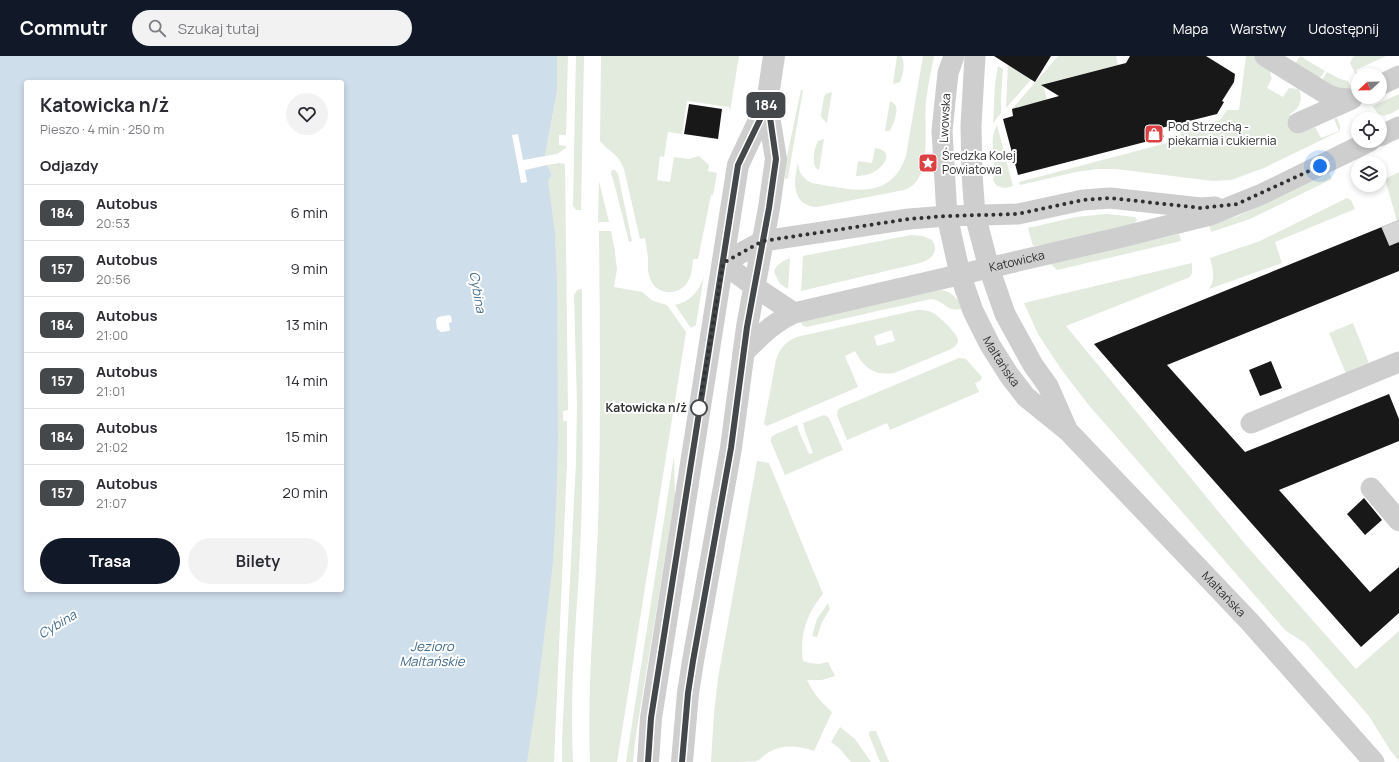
<!DOCTYPE html>
<html lang="pl">
<meta charset="utf-8">
<style>
:root{--surface:#fff;--page:#f2f2f3;--text:#2b2b33;--muted:#7c7c81;--line:#e1e1e2;--accent:#111827}
body{margin:0;font-family:Manrope,sans-serif;background:var(--page);color:var(--text);height:100vh;display:flex;flex-direction:column;font-size:15px;white-space:nowrap}
*{box-sizing:border-box;margin:0}
p{font-size:13px;color:var(--muted)}
.icon{flex:none;width:22px;height:22px;fill:none;stroke:currentColor;stroke-width:2;stroke-linecap:round;stroke-linejoin:round}
.map{position:relative;flex:1;overflow:hidden}
.side{position:absolute;left:24px;top:24px;width:320px;height:512px;display:flex;flex-direction:column;background:var(--surface);border-radius:4px;box-shadow:0 2px 6px #0003}
.side>*{flex:none}
.badge{padding:0 8px;border-radius:6px;font-size:14px;line-height:26px}
.needle{width:26px;rotate:248deg}
.tools{position:absolute;left:1351px;top:12px;display:grid;gap:8px}
.tools a{display:grid;place-items:center;width:36px;height:36px;border-radius:50%;background:var(--surface);box-shadow:0 2px 6px #0003;font-size:20px}
.you{position:absolute;width:20px;height:20px;margin:-10px;border:3px solid #fff;border-radius:50%;background:#1a73e8;box-shadow:0 0 0 6px #1a73e833}
.map>.badge{position:absolute;translate:-50% -50%;box-shadow:0 0 0 2px #fff}
h2{padding:0 16px;font-size:15px;line-height:36px}
.round{display:grid;place-items:center;flex:none;width:42px;height:42px;border-radius:21px;background:var(--page)}
.overview{display:flex;align-items:center;justify-content:space-between;height:68px;padding:0 16px}
h1{font-size:19px;font-weight:700;line-height:30px}
.action{display:flex;gap:8px;margin-top:auto;padding:8px 16px}
.action a{flex:1;height:46px;border-radius:24px;background:var(--accent);color:#fff;font-size:16px;font-weight:700;line-height:46px;text-align:center}
.action a+a{background:var(--page);color:var(--text)}
ul{padding:0;list-style:none}
li{display:flex;align-items:center;gap:12px;height:56px;padding:0 16px;border-top:1px solid var(--line)}
li div{flex:1}
li b{display:block;font-size:15px}
li em{font-style:normal}
li .badge{min-width:44px;font-weight:700;text-align:center}
header{display:flex;align-items:center;gap:24px;box-sizing:border-box;height:56px;padding:0 20px;background:var(--accent);color:#fff}
header strong{font-size:19px}
nav{display:flex;gap:22px;margin-inline-start:auto;font-size:14px}
.search{width:280px;height:36px;background:var(--page);display:flex;align-items:center;gap:10px;box-sizing:border-box;padding:0 14px;border-radius:22px;color:var(--muted);font-size:15px}
.map>svg:first-child{display:block}
.green{fill:#e3eade;fill-rule:evenodd}
.water{fill:#cfdeeb;fill-rule:evenodd}
.building{fill:#181818}
.lines{fill:none;stroke-linecap:round;stroke-linejoin:round}
.minor-tunnel{stroke:#d6d6d6;stroke-width:21;stroke-dasharray:21 10;stroke-linecap:butt}
.minor{stroke:#cecece;stroke-width:21}
.tertiary{stroke:#cecece;stroke-width:22}
.line-casing{stroke:#fff;stroke-width:9}
.line{stroke:#45484a;stroke-width:6}
.walk{stroke:#313131;stroke-width:4;stroke-dasharray:0 7.2}
.stop-dot{fill:#fff;stroke:#45484a;stroke-width:2}
.labels{text-anchor:middle;stroke-width:4;stroke-linejoin:round;paint-order:stroke}
.street-label{font-size:12px;fill:#313131;stroke:#fff}
.poi-label{font-size:12px;fill:#313131;stroke:#fff;text-anchor:start}
.stop-label{font-size:12px;font-weight:bold;fill:#313131;stroke:#fff;text-anchor:end}
.water-label{font-size:13px;font-style:italic;fill:#446d8f;stroke:#fff}
</style>
<header>
<strong>Commutr</strong>
<div class="search"><svg class="icon" aria-label="search" viewBox="0 0 24 24"><circle cx="10" cy="10" r="6"/><path d="M15 15l6 6"/></svg>Szukaj tutaj</div>
<nav><a>Mapa</a><a>Warstwy</a><a>Udostępnij</a></nav>
</header>
<div class="map">
<svg width="1399" height="706" viewBox="0 0 1399 706">
<rect width="100%" height="100%" fill="#fff"/>
<path class="green" d="M 557,0 L 568,0 L 566,79 L 559,79 L 559,89 L 566,90 L 566,92 L 557,98 L 545,100 L 557,35 Z
M 576,0 L 584,0 L 581,154 L 576,154 L 573,150 Z
M 601,0 L 739,0 L 730,55 L 729,51 L 687,45 L 682,78 L 668,76 L 664,101 L 660,100 L 657,124 L 670,126 L 674,101 L 689,103 L 699,100 L 709,109 L 708,115 L 717,117 L 713,139 L 711,139 L 698,203 L 693,203 C 692,211 692,220 687,227 C 678,240 658,239 651,225 C 647,217 648,209 648,201 C 647,194 646,188 645,182 L 640,183 L 624,113 C 618,97 610,97 600,85 Z
M 897,0 L 901,0 C 906,6 903,19 900,26 L 893,28 Z
M 923,0 L 934,0 C 931,15 928,30 926,45 C 923,70 934,125 904,134 L 817,151 C 792,150 793,126 798,107 C 799,117 803,123 812,127 C 849,133 890,147 906,100 Z
M 1051,0 L 1052,0 L 1006,52 L 1008,8 L 1048,4 Z
M 1058,0 L 1116,0 L 1118,9 L 1043,28 L 1047,44 L 1012,53 Z
M 1246,0 L 1254,0 L 1269,10 L 1271,21 L 1272,22 L 1267,32 L 1283,41 L 1289,32 L 1299,33 C 1303,44 1300,52 1290,58 L 1298,78 L 1315,71 L 1321,82 L 1339,75 L 1334,63 L 1337,62 L 1340,70 L 1340,75 L 1264,112 L 1231,124 L 1213,125 L 1116,113 L 1097,113 L 1076,116 L 1020,129 L 1019,126 L 1182,83 L 1180,75 L 1220,64 L 1227,54 L 1239,54 Z
M 1300,0 L 1325,15 L 1319,23 L 1295,8 Z
M 1355,0 L 1386,0 L 1356,14 L 1358,23 L 1350,7 L 1353,1 Z
M 998,10 L 1003,13 L 1001,42 L 1001,57 L 993,67 L 995,28 Z
M 1327,16 L 1340,23 L 1348,25 L 1352,32 L 1338,34 L 1322,25 Z
M 801,34 L 803,34 L 788,122 L 785,123 L 786,105 Z
M 832,36 L 827,67 L 822,62 L 821,59 L 824,41 L 826,38 Z
M 1399,38 L 1399,53 C 1388,59 1380,65 1373,50 Z
M 890,45 C 893,47 894,47 896,50 C 898,55 893,72 889,75 L 885,75 Z
M 997,69 L 1013,130 L 1005,132 L 997,130 L 993,124 C 998,107 987,85 997,69 Z
M 824,83 L 819,114 L 816,112 C 812,105 814,92 818,85 Z
M 875,92 C 896,95 884,111 872,117 C 867,119 861,120 856,120 L 858,105 L 872,107 Z
M 559,107 L 565,108 L 568,354 L 563,355 L 563,365 L 567,365 L 567,406 L 554,706 L 520,706 L 541,131 L 552,119 L 547,109 Z
M 612,114 L 615,114 L 618,118 L 632,185 L 629,186 L 614,127 L 611,117 Z
M 1329,116 L 1332,123 L 1250,163 L 1211,176 L 1209,169 L 1238,160 Z
M 1399,116 L 1399,164 L 1397,165 L 1385,123 Z
M 599,125 L 609,166 L 598,166 Z
M 1347,142 L 1351,144 L 1355,153 L 1275,186 L 1282,207 L 1209,233 C 1216,223 1213,213 1210,202 L 1260,185 Z
M 1106,158 L 1135,161 L 1137,164 L 1134,168 L 1046,188 L 1033,190 L 1028,172 L 1076,161 Z
M 599,175 L 611,175 L 614,190 L 617,213 L 614,231 L 642,236 L 653,245 L 667,249 L 686,276 L 617,706 L 590,706 C 587,627 595,549 598,471 C 601,372 600,273 599,175 Z
M 1179,178 L 1181,185 L 1057,214 L 1051,208 Z
M 911,179 L 923,180 L 932,184 C 940,195 931,204 920,207 L 801,235 L 803,200 Z
M 790,202 L 788,233 L 780,228 L 774,216 C 776,208 783,205 790,202 Z
M 1192,207 L 1192,217 L 1190,221 L 1066,270 L 1245,488 L 1356,613 L 1399,575 L 1399,705 L 1390,694 L 1369,660 L 1305,587 L 1286,575 L 1087,347 L 1061,313 L 1038,278 L 1024,247 Z
M 704,219 L 696,269 L 691,272 L 675,249 C 691,245 700,235 704,219 Z
M 582,233 C 582,313 584,393 581,473 C 578,551 569,628 573,706 L 562,706 L 562,684 L 576,406 L 577,349 L 574,239 L 577,234 Z
M 942,234 C 953,237 958,243 963,252 C 946,258 945,244 931,243 L 807,271 L 803,270 L 800,265 L 936,235 Z
M 917,254 C 922,254 928,254 933,257 C 938,259 959,279 958,285 C 958,289 953,292 949,294 L 894,317 C 874,320 864,312 855,295 L 845,300 L 858,331 L 767,370 L 764,368 L 776,304 C 780,291 788,283 801,280 ZM 892,274 L 895,285 L 877,290 L 874,280 Z
M 1353,267 L 1370,310 L 1347,320 L 1329,277 Z
M 959,302 L 966,303 L 982,321 L 981,324 L 975,327 L 979,336 L 890,374 L 887,367 L 847,384 L 837,359 L 838,354 L 840,352 Z
M 824,359 L 829,362 L 843,394 L 785,419 L 771,386 L 771,382 L 774,379 L 797,369 C 800,380 805,388 809,398 L 813,397 L 806,378 L 803,367 Z
M 674,400 L 675,440 L 635,685 L 633,706 L 626,706 Z
M 757,405 L 769,407 L 823,538 C 807,557 799,579 803,605 C 811,608 819,609 828,606 L 835,620 L 822,624 L 807,624 C 813,637 821,646 832,656 L 814,695 C 798,690 784,688 769,696 C 765,698 761,703 757,705 C 753,706 718,706 711,706 L 714,657 L 718,622 Z
M 828,547 L 830,553 L 822,566 L 817,581 L 812,580 L 817,563 Z
M 840,671 L 855,683 L 871,706 L 851,706 L 839,692 L 831,686 Z
M 872,675 L 876,675 L 889,706 L 880,706 L 869,679 L 869,676 Z"/>
<path class="water" d="M 0,0 L 557,0 L 557,35 L 545,100 L 523,104 L 518,78 L 512,79 L 521,127 L 527,126 L 525,114 L 547,109 L 552,119 L 548,124 L 555,178 L 557,228 L 558,384 L 556,451 L 553,506 L 537,640 L 527,706 L 0,706 ZM 26,26 L 342,26 L 342,534 L 26,534 ZM 449,259 L 451,260 L 452,266 L 449,267 L 450,273 L 449,275 L 441,276 L 437,273 L 436,264 L 438,261 Z"/>
<path class="building" d="M 994,0 L 1051,0 L 1035,26 Z
M 1130,0 L 1206,0 L 1235,18 L 1234,26 L 1222,45 L 1224,46 L 1217,58 L 1161,72 L 1164,81 L 1018,119 L 1003,63 L 1013,60 L 1012,53 L 1059,40 L 1041,29 L 1126,7 Z
M 689,48 L 722,53 L 718,83 L 684,78 Z
M 1399,164 L 1399,215 L 1167,309 L 1245,396 L 1389,338 L 1399,363 L 1399,385 L 1279,434 L 1370,536 L 1399,511 L 1399,557 L 1361,591 L 1168,373 L 1094,288 Z
M 1271,305 L 1282,332 L 1260,340 L 1249,314 Z
M 1364,442 L 1382,464 L 1365,479 L 1347,458 Z"/>
<g class="lines">
<path class="minor-tunnel" d="M 1391,167 L 1399,186"/>
<g class="minor">
<path id="s1" d="M 954,0 L 948,17 L 942,75 L 947,160 L 960,218 L 973,255 L 990,289 L 1009,319 L 1026,341 L 1068,375 L 1249,565 L 1374,706"/>
<path d="M 975,0 L 971,70 L 972,118 L 975,159 L 989,212 L 1005,258 L 1033,309 L 1048,330 L 1066,371"/>
<path d="M 1265,0 L 1328,39 L 1337,42 L 1351,43"/>
<path d="M 1380,29 L 1399,20"/>
<path d="M 1298,67 L 1352,43"/>
<path d="M 1380,80 L 1399,71"/>
<path d="M 794,257 L 755,231 L 723,207 L 763,185 L 909,163 L 947,160 L 1018,158 L 1083,144 L 1110,142 L 1201,152 L 1215,151"/>
<path id="s2" d="M 743,297 C 760,281 772,267 794,257 L 1122,181 L 1210,159 L 1262,138 L 1370,85"/>
<path d="M 1251,367 L 1399,306"/>
<path d="M 1371,432 L 1399,465"/>
</g>
<path class="tertiary" d="M 648,706 L 651,662 L 738,109 L 767,47
M 682,706 L 688,637 L 693,605 L 731,392 L 747,271 L 769,152 L 776,103 L 767,47 L 774,0"/>
</g>
<g class="lines">
<defs>
<path id="line" d="M 648,706 L 651,662 L 738,109 L 768,47 L 776,103 L 769,152 L 747,271 L 731,392 L 693,605 L 688,637 L 682,706"/>
</defs>
<use href="#line" class="line-casing"/>
<use href="#line" class="line"/>
<path class="walk" d="M 699,352 L 723,207 L 763,185 L 909,163 L 946,160 L 1018,158 L 1083,144 L 1110,142 L 1201,152 L 1237,148 L 1320,110"/>
</g>
<defs>
<symbol id="shop-square" viewBox="-11 -11 22 22"><rect x="-9" y="-9" width="18" height="18" rx="4" fill="#db4142" stroke="#fff"/><path d="M-5-2.5h2.3a2.7 3.5 0 0 1 5.4 0H5L5.5 6h-11ZM-1.5-2.5h3a1.5 2.3 0 0 0-3 0Z" fill="#fff"/></symbol>
<symbol id="sight-square" viewBox="-11 -11 22 22"><rect x="-9" y="-9" width="18" height="18" rx="4" fill="#db4142" stroke="#fff"/><path d="M0-6L1.8-2.2L6-1.7L2.9 1.2L3.7 5.4L0 3.3L-3.7 5.4L-2.9 1.2L-6-1.7L-1.8-2.2Z" fill="#fff"/></symbol>
</defs>
<g fill-rule="evenodd">
<use href="#shop-square" x="1143" y="67" width="22" height="22"/>
<use href="#sight-square" x="917" y="96" width="22" height="22"/>
</g>
<circle class="stop-dot" cx="699" cy="352" r="8"/>
<g class="labels">
<g class="street-label">
<text transform="translate(945 62) rotate(-87)" y="4">Lwowska</text>
<text dy="4" stroke="none"><textPath href="#s2" startOffset="294">Katowicka</textPath></text>
<text dy="4" stroke="none"><textPath href="#s1" startOffset="318">Maltańska</textPath></text>
<text dy="4" stroke="none"><textPath href="#s1" startOffset="641">Maltańska</textPath></text>
</g>
<g class="poi-label">
<text x="1168" y="75">Pod Strzechą -<tspan x="1168" dy="14">piekarnia i cukiernia</tspan></text>
<text x="942" y="104">Średzka Kolej<tspan x="942" dy="14">Powiatowa</tspan></text>
</g>
<g class="stop-label">
<text x="687" y="356">Katowicka n/ż</text>
</g>
<g class="water-label">
<text transform="translate(478 236) rotate(80)" y="5">Cybina</text>
<text transform="translate(57 568) rotate(-31)" y="5">Cybina</text>
<text x="432" y="595">Jezioro<tspan x="432" dy="15">Maltańskie</tspan></text>
</g>
</g>
</svg>
<div class="tools">
<a><svg class="needle" viewBox="-14 -14 28 28"><path d="M0-13l5 13h-10z" fill="#e53935"/><path d="M0 13l5-13h-10z" fill="#7c7c81"/></svg></a>
<a><svg class="icon" aria-label="locate" viewBox="0 0 24 24"><circle cx="12" cy="12" r="6"/><path d="M12 2v4M12 18v4M2 12h4M18 12h4"/></svg></a>
<a><svg class="icon" aria-label="layers" viewBox="0 0 24 24"><path d="M12 4l9 5-9 5-9-5zM3 14l9 5 9-5"/></svg></a>
</div>
<div class="you" style="left:1320px;top:110px"></div>
<b class="badge" style="left:766px;top:49px;background:#45484a;color:#fff">184</b>
<section class="side">
<div class="overview"><div><h1>Katowicka n/ż</h1><p>Pieszo · 4 min · 250 m</p></div><a class="round"><svg class="icon" aria-label="heart" viewBox="0 0 24 24"><path d="M12 20l-8-8c-3-5 5-10 8-4 3-6 11-1 8 4z"/></svg></a></div>
<h2>Odjazdy</h2>
<ul>
<li><span class="badge" style="background:#45484a;color:#fff">184</span><div><b>Autobus</b><p>20:53</p></div><em>6 min</em></li>
<li><span class="badge" style="background:#45484a;color:#fff">157</span><div><b>Autobus</b><p>20:56</p></div><em>9 min</em></li>
<li><span class="badge" style="background:#45484a;color:#fff">184</span><div><b>Autobus</b><p>21:00</p></div><em>13 min</em></li>
<li><span class="badge" style="background:#45484a;color:#fff">157</span><div><b>Autobus</b><p>21:01</p></div><em>14 min</em></li>
<li><span class="badge" style="background:#45484a;color:#fff">184</span><div><b>Autobus</b><p>21:02</p></div><em>15 min</em></li>
<li><span class="badge" style="background:#45484a;color:#fff">157</span><div><b>Autobus</b><p>21:07</p></div><em>20 min</em></li>
</ul>
<div class="action"><a>Trasa</a><a>Bilety</a></div>
</section>
</div>
